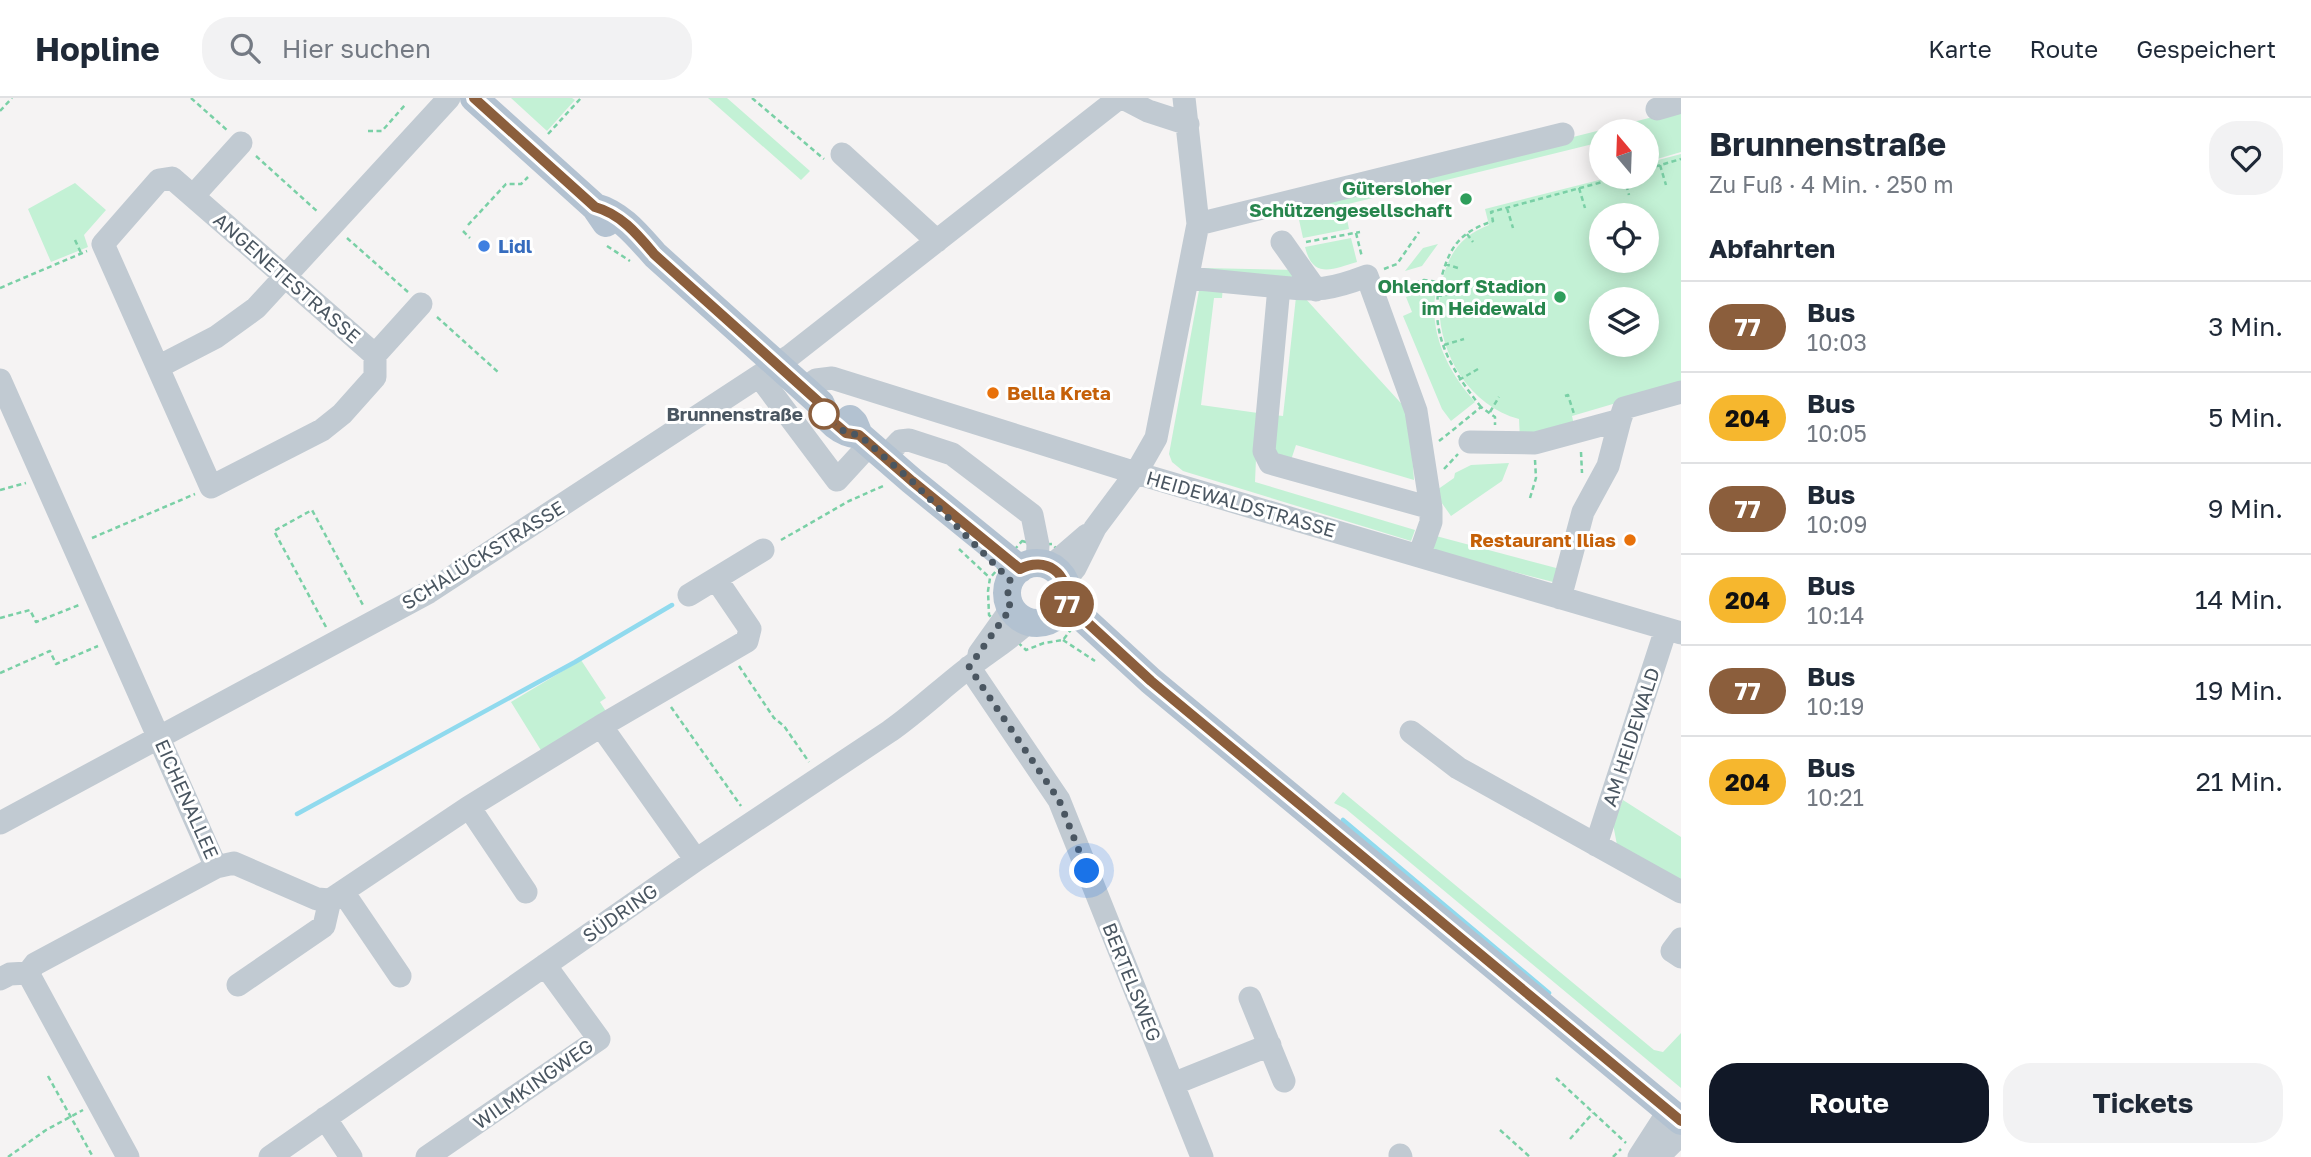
<!DOCTYPE html>
<html lang="de">
<meta charset="utf-8">
<style>
:root{--surface:#fff;--page:#f2f2f3;--text:#1f2937;--muted:#747a83;--line:#e0e1e3;--accent:#111827}
body{margin:0;font-family:"Golos Text",sans-serif;background:var(--page);color:var(--text);height:100vh;display:flex;flex-direction:column;font-size:26px;white-space:nowrap}
*{box-sizing:border-box;margin:0}
p{font-size:23px;color:var(--muted)}
.icon{flex:none;width:38px;height:38px;fill:none;stroke:currentColor;stroke-width:2;stroke-linecap:round;stroke-linejoin:round}
.map{position:relative;flex:1;overflow:hidden}
.details{display:flex;flex-direction:column;background:var(--surface);width:630px}
.details>*{flex:none}
.badge{padding:0 14px;border-radius:23px;font-size:24px;line-height:46px}
.needle{width:46px;rotate:341deg}
.fabs{position:absolute;left:1589px;top:21px;display:grid;gap:14px}
.fabs a{display:grid;place-items:center;width:70px;height:70px;border-radius:50%;background:var(--surface);box-shadow:0 4px 18px #0003;font-size:35px}
.you{position:absolute;width:35px;height:35px;margin:-18px;border:5px solid #fff;border-radius:50%;background:#1a73e8;box-shadow:0 0 0 10px #1a73e833}
.map>.badge{position:absolute;translate:-50% -50%;box-shadow:0 0 0 4px #fff}
h2{padding:0 28px;font-size:26px;line-height:63px}
.round{display:grid;place-items:center;flex:none;width:74px;height:74px;border-radius:28px;background:var(--page)}
.head{display:flex;align-items:center;justify-content:space-between;height:119px;padding:0 28px}
h1{font-size:33px;font-weight:700;line-height:52px}
.primary-button{display:flex;gap:14px;margin-top:auto;padding:14px 28px}
.primary-button a{flex:1;height:80px;border-radius:28px;background:var(--accent);color:#fff;font-size:28px;font-weight:700;line-height:80px;text-align:center}
.primary-button a+a{background:var(--page);color:var(--text)}
ul{padding:0;list-style:none}
li{display:flex;align-items:center;gap:21px;height:91px;padding:0 28px;border-top:2px solid var(--line)}
li div{flex:1}
li b{display:block;font-size:26px}
li em{font-style:normal}
li .badge{min-width:77px;font-weight:700;text-align:center}
header{display:flex;align-items:center;gap:42px;box-sizing:border-box;height:98px;padding:0 35px;background:var(--surface);border-bottom:2px solid var(--line)}
header strong{font-size:33px}
nav{display:flex;gap:38px;margin-inline-start:auto;font-size:24px}
.search{width:490px;height:63px;background:var(--page);display:flex;align-items:center;gap:18px;box-sizing:border-box;padding:0 24px;border-radius:28px;color:var(--muted);font-size:26px}
main{display:flex;flex:1;min-height:0}
.map>svg:first-child{display:block}
.green{fill:#c3f1d5;fill-rule:evenodd}
.lines{fill:none;stroke-linecap:round;stroke-linejoin:round}
.stream{stroke:#90daee;stroke-width:4.5}
.path{stroke:#7ad0a6;stroke-width:2.5;stroke-dasharray:5 3.5;stroke-linecap:butt}
.minor{stroke:#c1cad2;stroke-width:23}
.major{stroke:#b3c2d1;stroke-width:28}
.line-casing{stroke:#fff;stroke-width:16}
.line{stroke:#8b5e3c;stroke-width:10}
.walk{stroke:#4a5661;stroke-width:7;stroke-dasharray:0 12.6}
.leisure-dot{fill:#2e9e5b;stroke:#fff;stroke-width:2.5}
.shop-dot{fill:#3f7fe0;stroke:#fff;stroke-width:2.5}
.food-dot{fill:#e8710a;stroke:#fff;stroke-width:2.5}
.stop-dot{fill:#fff;stroke:#8b5e3c;stroke-width:3.5}
.labels{text-anchor:middle;stroke-width:6;stroke-linejoin:round;paint-order:stroke}
.leisure-label{font-size:19px;font-weight:bold;fill:#27864d;stroke:#fff;text-anchor:end}
.shop-label{font-size:19px;font-weight:bold;fill:#366cbe;stroke:#fff;text-anchor:start}
.street-label{font-size:19px;fill:#4a5661;stroke:#fff}
.food-label{font-size:19px;font-weight:bold;fill:#c56008;stroke:#fff;text-anchor:start}
.stop-label{font-size:19px;font-weight:bold;fill:#4a5661;stroke:#fff;text-anchor:end}
</style>
<header>
<strong>Hopline</strong>
<div class="search"><svg class="icon" aria-label="search" viewBox="0 0 24 24"><circle cx="10" cy="10" r="6"/><path d="M15 15l6 6"/></svg>Hier suchen</div>
<nav><a>Karte</a><a>Route</a><a>Gespeichert</a></nav>
</header>
<main>
<div class="map">
<svg width="1681" height="1059" viewBox="0 0 1681 1059">
<rect width="100%" height="100%" fill="#f5f3f3"/>
<path class="green" d="M 511,0 L 572,0 L 575,2 L 547,33 Z
M 708,0 L 727,0 L 810,73 L 801,82 Z
M 1681,12 L 1681,54 L 1647,64 L 1647,33 L 1601,33 L 1601,44 L 1344,107 L 1349,131 L 1303,140 L 1296,108 Z
M 1681,56 L 1681,286 L 1572,318 L 1574,327 L 1520,342 L 1519,321 C 1461,305 1428,237 1443,180 C 1450,153 1463,137 1489,127 L 1485,111 L 1611,79 L 1647,79 L 1647,65 ZM 1601,117 L 1647,117 L 1647,163 L 1601,163 ZM 1601,201 L 1647,201 L 1647,247 L 1601,247 Z
M 75,85 L 106,112 L 84,137 L 88,149 L 51,164 L 28,111 Z
M 1351,140 L 1357,164 C 1333,171 1313,182 1305,149 Z
M 1438,146 L 1422,168 L 1405,173 L 1423,150 Z
M 1204,170 L 1299,172 L 1304,183 L 1202,177 Z
M 1200,187 L 1223,188 L 1222,200 L 1214,200 L 1201,307 L 1258,315 L 1255,384 L 1415,432 L 1411,443 L 1183,373 L 1172,364 L 1169,356 Z
M 1427,192 L 1436,193 C 1428,234 1448,274 1475,304 L 1451,323 L 1442,311 L 1403,218 L 1412,214 L 1406,199 Z
M 1296,199 L 1304,199 L 1409,314 L 1414,382 L 1296,347 L 1290,365 L 1278,362 L 1272,351 L 1274,317 L 1283,318 Z
M 1509,365 L 1502,383 L 1451,418 L 1434,394 L 1454,380 L 1455,375 L 1471,367 Z
M 1436,438 L 1560,471 L 1557,485 L 1433,453 Z
M 581,562 L 606,600 L 600,604 L 607,615 L 542,654 L 511,604 Z
M 1343,694 L 1654,952 L 1663,954 L 1681,935 L 1681,990 L 1346,711 L 1334,705 Z
M 1623,702 L 1681,739 L 1681,783 L 1617,747 L 1613,726 Z"/>
<g class="lines">
<path class="stream" d="M 297,716 L 575,564 L 672,507
M 1343,722 L 1549,895"/>
<path class="path" d="M 191,0 L 228,33
M 752,0 L 824,61
M 0,13 L 12,0
M 368,33 L 382,33 L 405,7
M 548,36 L 581,0
M 256,58 L 319,115
M 1660,67 L 1666,87
M 1647,71 L 1681,61
M 1624,79 L 1629,97
M 1579,90 L 1585,110
M 1507,110 L 1513,130
M 468,127 L 506,86 L 521,86 L 528,79
M 463,133 L 470,140
M 1356,135 L 1362,159
M 1467,136 L 1473,144
M 347,140 L 408,194
M 75,142 L 81,155
M 1306,144 L 1360,134
M 607,148 L 630,163
M 1445,166 L 1458,170
M 1384,171 L 1397,166 L 1419,134
M 0,190 L 87,153
M 1390,192 L 1424,182 L 1440,184
M 1437,198 L 1456,196
M 437,219 L 498,274
M 1444,247 L 1464,241
M 1459,282 L 1478,271
M 1565,298 L 1568,297 L 1574,316
M 1481,309 C 1447,266 1426,230 1443,174 C 1452,144 1464,133 1493,123 L 1491,114 L 1621,79
M 1490,314 L 1499,299
M 1459,327 L 1481,309 L 1495,319 L 1495,327
M 1439,343 L 1458,328
M 1581,354 L 1582,375
M 1444,371 L 1458,356
M 0,392 L 26,385
M 1530,400 L 1536,380 L 1535,362
M 92,440 L 195,396
M 781,442 L 849,403 L 883,388
M 1022,443 L 1038,447 L 1052,446 L 1081,476 C 1077,492 1077,498 1089,508 L 1063,542 L 1044,545 L 1026,552 L 989,517 L 988,493 L 990,480 Z
M 959,451 L 990,480
M 0,520 L 30,512 L 36,524 L 79,507
M 326,529 L 274,433 L 312,412 L 364,509
M 1063,542 L 1095,563
M 739,568 L 774,620 L 784,628 L 809,664
M 0,575 L 50,553 L 56,566 L 98,548
M 671,609 L 741,708
M 48,978 L 93,1059
M 1556,980 L 1626,1045
M 1500,1032 L 1530,1059
M 1570,1041 L 1593,1015
M 8,1059 L 46,1032 L 83,1012
M 1613,1059 L 1621,1051"/>
<path class="minor" d="M 1123,0 L 1148,13 L 1188,26
M 1657,11 L 1681,4
M 842,56 L 937,143
M 172,80 L 375,257 L 375,279 L 342,316 L 322,332 L 211,389 L 103,146 L 159,82 Z
M 194,97 L 241,45
M 1198,126 L 1563,36
M 1282,144 L 1316,192
M 1188,180 L 1279,189 L 1264,353 L 1270,365 L 1431,410
M 1279,189 C 1318,193 1330,192 1367,178 L 1416,313 L 1431,410 L 1431,424 L 1419,458
M 375,257 L 421,206
M 158,269 L 216,239 L 256,210 L 449,0
M 759,278 L 837,382 L 870,346
M 0,282 L 216,769
M 805,290 L 816,282 L 832,280 L 1136,375 L 1681,535
M 1470,344 L 1535,345 L 1620,322 L 1624,310 L 1681,294
M 885,359 L 900,343 L 909,342 L 952,356 L 1032,417 L 1038,447 L 1037,465
M 1051,468 L 1087,437
M 1064,483 L 1075,470 L 1095,430 L 1136,375 L 1156,340 L 1198,126 L 1184,0
M 689,497 L 763,452
M 1560,500 L 1583,414 L 1608,368 L 1620,322
M 979,556 L 1011,511
M 969,569 L 1059,702 L 1202,1059
M 601,628 L 696,762
M 1411,634 L 1458,670 L 1681,794
M 469,709 L 526,794
M 0,725 L 429,494 L 791,257 L 1119,0
M 1596,747 L 1666,531
M 343,794 L 400,878
M 1681,841 L 1672,853 L 1681,859
M 28,875 L 35,866 L 216,769 L 234,765 L 317,801 L 330,802 L 469,709 L 601,628 L 747,543 L 750,531 L 716,481
M 28,875 L 128,1059
M 0,881 L 10,876 L 28,875
M 238,887 L 324,828 L 330,802
M 1250,900 L 1284,983
M 1173,986 L 1270,947
M 325,1020 L 351,1059
M 1400,1057 L 1401,1059
M 270,1059 L 696,762 L 890,633 C 917,614 941,591 967,571 C 987,555 1009,542 1028,524
M 427,1059 L 599,941 L 545,867
M 1639,1059 L 1668,1014
M 1658,1059 L 1681,1036"/>
<path class="major" d="M 474,0 L 595,109 L 606,125
M 595,109 C 621,116 638,138 655,157 L 821,306 C 826,323 841,335 859,337
M 850,321 L 854,325 L 859,337 L 912,383 L 1020,471
M1007 495a30 30 0 1 1 60 0a30 30 0 1 1-60 0Z
M 1065,504 L 1151,583 L 1681,1023"/>
</g>
<g class="lines">
<defs>
<path id="line" d="M 474,0 L 595,109 C 621,116 638,137 655,157 L 821,306 L 824,316 L 846,335 L 859,337 L 912,383 L 1020,471 C 1045,458 1071,475 1065,504 L 1151,583 L 1681,1023"/>
</defs>
<use href="#line" class="line-casing"/>
<use href="#line" class="line"/>
<path class="walk" d="M 824,316 L 846,335 L 859,337 L 912,383 L 1010,482 L 1007,501 L 1011,510 L 969,569 L 1059,702 L 1087,773"/>
</g>
<g class="leisure-dot">
<circle cx="1466" cy="101" r="7"/>
<circle cx="1560" cy="199" r="7"/>
</g>
<circle class="shop-dot" cx="484" cy="148" r="7"/>
<g class="food-dot">
<circle cx="993" cy="295" r="7"/>
<circle cx="1630" cy="442" r="7"/>
</g>
<circle class="stop-dot" cx="824" cy="316" r="14"/>
<g class="labels">
<g class="leisure-label">
<text x="1452" y="97">Gütersloher<tspan x="1452" dy="22">Schützengesellschaft</tspan></text>
<text x="1546" y="195">Ohlendorf Stadion<tspan x="1546" dy="22">im Heidewald</tspan></text>
</g>
<g class="shop-label">
<text x="498" y="155">Lidl</text>
</g>
<g class="street-label">
<text transform="translate(287 180) rotate(41)" y="7">ANGENETESTRASSE</text>
<text transform="translate(1241 406) rotate(16)" y="7">HEIDEWALDSTRASSE</text>
<text transform="translate(483 457) rotate(-32)" y="7">SCHALÜCKSTRASSE</text>
<text transform="translate(1631 639) rotate(-72)" y="7">AM HEIDEWALD</text>
<text transform="translate(187 701) rotate(66)" y="7">EICHENALLEE</text>
<text transform="translate(620 815) rotate(-35)" y="7">SÜDRING</text>
<text transform="translate(1132 884) rotate(68)" y="7">BERTELSWEG</text>
<text transform="translate(533 986) rotate(-35)" y="7">WILMKINGWEG</text>
</g>
<g class="food-label">
<text x="1007" y="302">Bella Kreta</text>
<text x="1616" y="449" text-anchor="end">Restaurant Ilias</text>
</g>
<g class="stop-label">
<text x="803" y="323">Brunnenstraße</text>
</g>
</g>
</svg>
<div class="fabs">
<a><svg class="needle" viewBox="-14 -14 28 28"><path d="M0-13l5 13h-10z" fill="#e53935"/><path d="M0 13l5-13h-10z" fill="#747a83"/></svg></a>
<a><svg class="icon" aria-label="locate" viewBox="0 0 24 24"><circle cx="12" cy="12" r="6"/><path d="M12 2v4M12 18v4M2 12h4M18 12h4"/></svg></a>
<a><svg class="icon" aria-label="layers" viewBox="0 0 24 24"><path d="M12 4l9 5-9 5-9-5zM3 14l9 5 9-5"/></svg></a>
</div>
<div class="you" style="left:1087px;top:773px"></div>
<b class="badge" style="left:1067px;top:506px;background:#8b5e3c;color:#fff">77</b>
</div>
<section class="details">
<div class="head"><div><h1>Brunnenstraße</h1><p>Zu Fuß · 4 Min. · 250 m</p></div><a class="round"><svg class="icon" aria-label="heart" viewBox="0 0 24 24"><path d="M12 20l-8-8c-3-5 5-10 8-4 3-6 11-1 8 4z"/></svg></a></div>
<h2>Abfahrten</h2>
<ul>
<li><span class="badge" style="background:#8b5e3c;color:#fff">77</span><div><b>Bus</b><p>10:03</p></div><em>3 Min.</em></li>
<li><span class="badge" style="background:#f6b72e;color:#111">204</span><div><b>Bus</b><p>10:05</p></div><em>5 Min.</em></li>
<li><span class="badge" style="background:#8b5e3c;color:#fff">77</span><div><b>Bus</b><p>10:09</p></div><em>9 Min.</em></li>
<li><span class="badge" style="background:#f6b72e;color:#111">204</span><div><b>Bus</b><p>10:14</p></div><em>14 Min.</em></li>
<li><span class="badge" style="background:#8b5e3c;color:#fff">77</span><div><b>Bus</b><p>10:19</p></div><em>19 Min.</em></li>
<li><span class="badge" style="background:#f6b72e;color:#111">204</span><div><b>Bus</b><p>10:21</p></div><em>21 Min.</em></li>
</ul>
<div class="primary-button"><a>Route</a><a>Tickets</a></div>
</section>
</main>
